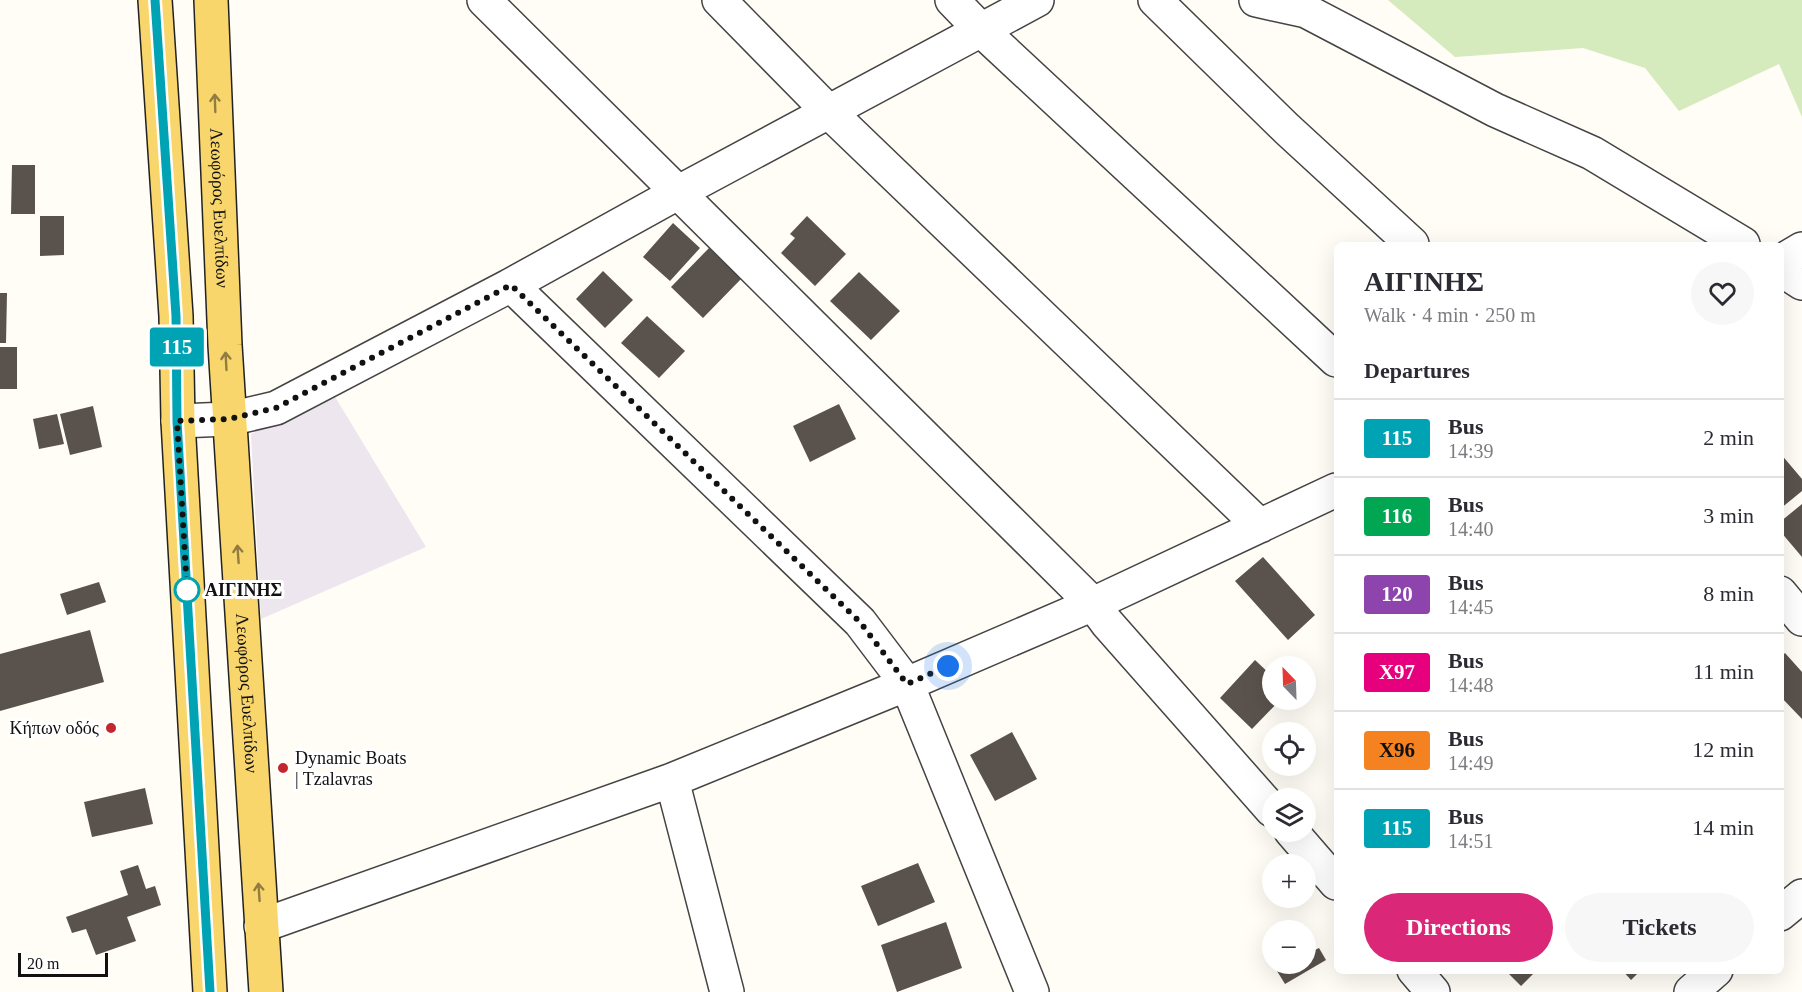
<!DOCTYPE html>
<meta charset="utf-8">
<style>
:root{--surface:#fff;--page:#f7f7f7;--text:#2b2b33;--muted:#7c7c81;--line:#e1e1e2;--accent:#db2777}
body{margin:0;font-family:"Times New Roman",serif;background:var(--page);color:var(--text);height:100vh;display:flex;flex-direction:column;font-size:22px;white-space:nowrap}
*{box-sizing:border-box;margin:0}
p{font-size:20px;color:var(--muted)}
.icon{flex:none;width:33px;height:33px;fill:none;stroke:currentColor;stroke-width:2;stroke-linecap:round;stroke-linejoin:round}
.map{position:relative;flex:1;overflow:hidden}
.sheet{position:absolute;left:1334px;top:242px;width:450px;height:732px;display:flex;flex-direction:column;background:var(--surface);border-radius:9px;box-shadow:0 6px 24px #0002}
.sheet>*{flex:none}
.badge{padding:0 12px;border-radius:4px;font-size:21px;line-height:39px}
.needle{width:39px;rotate:337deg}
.controls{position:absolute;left:1262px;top:656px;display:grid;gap:12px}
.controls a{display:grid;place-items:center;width:54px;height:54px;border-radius:50%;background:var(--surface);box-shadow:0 6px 24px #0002;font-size:30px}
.scale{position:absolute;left:18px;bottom:15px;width:90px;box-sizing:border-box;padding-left:6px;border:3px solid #111;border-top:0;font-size:16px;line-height:21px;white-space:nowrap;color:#111;-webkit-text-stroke:4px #fff;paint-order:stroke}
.you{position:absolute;width:30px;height:30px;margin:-15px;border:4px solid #fff;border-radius:50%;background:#1a73e8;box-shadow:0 0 0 9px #1a73e833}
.map>.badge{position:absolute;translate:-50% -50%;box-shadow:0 0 0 3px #fff}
h2{padding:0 30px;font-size:22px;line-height:54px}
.round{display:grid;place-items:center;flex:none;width:63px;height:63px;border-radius:32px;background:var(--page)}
.overview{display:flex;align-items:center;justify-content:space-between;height:102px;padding:0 30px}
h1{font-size:28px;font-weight:700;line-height:45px}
.button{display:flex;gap:12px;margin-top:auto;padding:12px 30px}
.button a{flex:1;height:69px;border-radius:36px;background:var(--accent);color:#fff;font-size:24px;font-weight:700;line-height:69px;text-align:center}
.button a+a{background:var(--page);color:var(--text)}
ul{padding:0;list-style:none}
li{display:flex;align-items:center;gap:18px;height:78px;padding:0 30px;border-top:2px solid var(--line)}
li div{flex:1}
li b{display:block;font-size:22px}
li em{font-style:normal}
li .badge{min-width:66px;font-weight:700;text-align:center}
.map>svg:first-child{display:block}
.industrial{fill:#eee6ef}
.green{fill:#d5ebbd}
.building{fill:#5a524d}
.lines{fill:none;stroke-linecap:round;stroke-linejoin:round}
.minor-casing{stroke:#444;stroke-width:36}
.major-casing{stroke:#222;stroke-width:36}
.minor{stroke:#fff;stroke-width:33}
.major{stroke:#f9d66b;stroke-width:33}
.oneway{stroke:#917d42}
.line-casing{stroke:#fff;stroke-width:14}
.line{stroke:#00a3b4;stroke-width:9}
.walk{stroke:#111;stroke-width:6;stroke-dasharray:0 10.8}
.stop-dot{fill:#fff;stroke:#00a3b4;stroke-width:3}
.poi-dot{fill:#c4262e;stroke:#fff;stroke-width:2}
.labels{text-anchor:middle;stroke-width:6;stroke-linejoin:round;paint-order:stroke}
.street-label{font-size:18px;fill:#111;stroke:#fff}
.stop-label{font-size:18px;font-weight:bold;fill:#111;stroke:#fff;text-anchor:start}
.poi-label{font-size:18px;fill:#111;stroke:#fff;text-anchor:end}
</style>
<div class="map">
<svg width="1802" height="992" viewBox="0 0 1802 992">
<rect width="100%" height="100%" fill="#fffdf5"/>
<path class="industrial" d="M 334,395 L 426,547 L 261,619 L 251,434 Z"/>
<path class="green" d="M 1388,0 L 1802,0 L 1802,117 L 1779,64 L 1679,111 L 1645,68 L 1583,48 L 1455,57 Z"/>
<path class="building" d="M 12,165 L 35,165 L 35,214 L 11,214 Z
M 40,216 L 64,216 L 64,255 L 40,256 Z
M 807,216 L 846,254 L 815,286 L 781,253 L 795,238 L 790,234 Z
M 673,223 L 700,248 L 670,281 L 643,257 Z
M 709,248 L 741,279 L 703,318 L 671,287 Z
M 603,271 L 633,300 L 605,328 L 576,299 Z
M 859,272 L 900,311 L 871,340 L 830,301 Z
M 0,293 L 7,293 L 6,343 L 0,343 Z
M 647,316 L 685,351 L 659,378 L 621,343 Z
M 0,347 L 17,347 L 17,389 L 0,389 Z
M 839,404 L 856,439 L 810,462 L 793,426 Z
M 93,406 L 102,447 L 70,455 L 60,414 Z
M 57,414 L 64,444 L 39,449 L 33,419 Z
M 1780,453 L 1802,479 L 1802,491 L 1780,509 Z
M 1802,504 L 1802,557 L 1780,531 L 1780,522 Z
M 1263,557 L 1315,615 L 1288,640 L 1235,581 Z
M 99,582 L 106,602 L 67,615 L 60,594 Z
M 90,630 L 104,682 L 0,711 L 0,654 Z
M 1785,653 L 1802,672 L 1802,719 L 1780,696 L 1780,658 Z
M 1255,660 L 1272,676 L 1272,699 L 1281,699 L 1252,729 L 1220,698 Z
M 1012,732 L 1037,779 L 995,801 L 970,755 Z
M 145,788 L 153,824 L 92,837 L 84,802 Z
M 918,863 L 935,902 L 878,926 L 861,886 Z
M 138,865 L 146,889 L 155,886 L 161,905 L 127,917 L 136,941 L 96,955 L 86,929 L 72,933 L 66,917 L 128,895 L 120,871 Z
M 946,922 L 962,968 L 897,992 L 881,945 Z
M 1319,948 L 1326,960 L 1285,984 L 1277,971 L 1292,963 L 1305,963 L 1305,955 Z
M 1505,970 L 1537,970 L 1521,986 Z
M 1622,970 L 1641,970 L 1631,980 Z"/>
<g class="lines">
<defs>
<path id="minor" d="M 484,0 L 1093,604 L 1107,623 L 1272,810
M 719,0 L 829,112 L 1260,526
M 952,0 L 981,30 L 1336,360
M 1155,0 L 1287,129 L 1412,244
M 1256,0 L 1306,11 L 1495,110 L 1592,153 L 1743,244
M 1780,262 L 1802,249
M 1780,269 L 1802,283
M 511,285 L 860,622 L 907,684 L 1032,992
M 178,421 L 229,419 L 276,408 L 511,285 L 679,192 L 1037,0
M 1780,593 L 1802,619
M 672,780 L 727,992
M 1291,831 L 1336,883
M 1780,914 L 1802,896
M 261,926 L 672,780 L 907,684 L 1093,604 L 1336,490
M 1414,970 L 1433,992
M 1691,992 L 1716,970"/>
<g id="major">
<path d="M 155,0 L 176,316 L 178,421 L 210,992"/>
<path id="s1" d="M 211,0 L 225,345 L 266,992"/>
</g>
</defs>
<use href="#minor" class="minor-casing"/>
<use href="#major" class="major-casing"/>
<use href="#minor" class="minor"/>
<use href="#major" class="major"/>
</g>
<defs><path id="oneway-shaft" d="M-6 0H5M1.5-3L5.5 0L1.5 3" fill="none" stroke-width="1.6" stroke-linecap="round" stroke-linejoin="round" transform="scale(1.5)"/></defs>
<g class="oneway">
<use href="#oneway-shaft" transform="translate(215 103) rotate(-92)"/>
<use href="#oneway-shaft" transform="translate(226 361) rotate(-93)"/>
<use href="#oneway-shaft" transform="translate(238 554) rotate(-94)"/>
<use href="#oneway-shaft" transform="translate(259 892) rotate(-94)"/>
</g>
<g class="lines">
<defs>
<path id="line" d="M 155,0 L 176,316 L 177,421 L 210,992"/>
</defs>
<use href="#line" class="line-casing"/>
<use href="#line" class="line"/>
<path class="walk" d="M 187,590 L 177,421 L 229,419 L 276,408 L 511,285 L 860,622 L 907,684 L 948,666"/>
</g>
<circle class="stop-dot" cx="187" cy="590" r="12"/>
<g class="poi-dot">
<circle cx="111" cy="728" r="6"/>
<circle cx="283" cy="768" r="6"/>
</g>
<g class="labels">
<g class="street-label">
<text dy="6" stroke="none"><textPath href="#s1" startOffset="208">Λεωφόρος Ευελπίδων</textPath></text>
<text dy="6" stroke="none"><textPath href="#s1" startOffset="694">Λεωφόρος Ευελπίδων</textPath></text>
</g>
<g class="stop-label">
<text x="205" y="596">ΑΙΓΙΝΗΣ</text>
</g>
<g class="poi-label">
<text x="99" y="734">Κήπων οδός</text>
<text x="295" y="764" text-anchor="start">Dynamic Boats<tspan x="295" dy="21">| Tzalavras</tspan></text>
</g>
</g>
</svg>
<div class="controls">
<a><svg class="needle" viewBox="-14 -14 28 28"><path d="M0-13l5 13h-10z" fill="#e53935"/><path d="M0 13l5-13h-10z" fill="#7c7c81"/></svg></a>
<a><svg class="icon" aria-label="locate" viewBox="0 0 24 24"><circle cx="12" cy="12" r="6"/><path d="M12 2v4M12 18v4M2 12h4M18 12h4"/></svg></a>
<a><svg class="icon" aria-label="layers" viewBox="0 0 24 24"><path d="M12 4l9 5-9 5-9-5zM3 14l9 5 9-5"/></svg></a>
<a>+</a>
<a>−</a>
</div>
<div class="scale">20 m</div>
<div class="you" style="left:948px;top:666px"></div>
<b class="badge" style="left:177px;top:347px;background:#00a3b4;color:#fff">115</b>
<section class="sheet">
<div class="overview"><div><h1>ΑΙΓΙΝΗΣ</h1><p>Walk · 4 min · 250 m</p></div><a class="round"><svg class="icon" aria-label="heart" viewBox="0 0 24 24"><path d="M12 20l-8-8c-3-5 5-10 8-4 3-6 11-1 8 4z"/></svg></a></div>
<h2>Departures</h2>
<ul>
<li><span class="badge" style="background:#00a3b4;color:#fff">115</span><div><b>Bus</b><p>14:39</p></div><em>2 min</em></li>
<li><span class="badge" style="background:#00a651;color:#fff">116</span><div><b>Bus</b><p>14:40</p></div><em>3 min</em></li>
<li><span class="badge" style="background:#8e44ad;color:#fff">120</span><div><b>Bus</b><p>14:45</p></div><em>8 min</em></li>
<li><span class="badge" style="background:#e6007e;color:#fff">X97</span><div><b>Bus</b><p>14:48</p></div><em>11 min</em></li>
<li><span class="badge" style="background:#f58220;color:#111">Χ96</span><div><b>Bus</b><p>14:49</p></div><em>12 min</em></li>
<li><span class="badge" style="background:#00a3b4;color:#fff">115</span><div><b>Bus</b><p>14:51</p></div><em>14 min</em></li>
</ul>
<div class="button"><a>Directions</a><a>Tickets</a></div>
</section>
</div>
